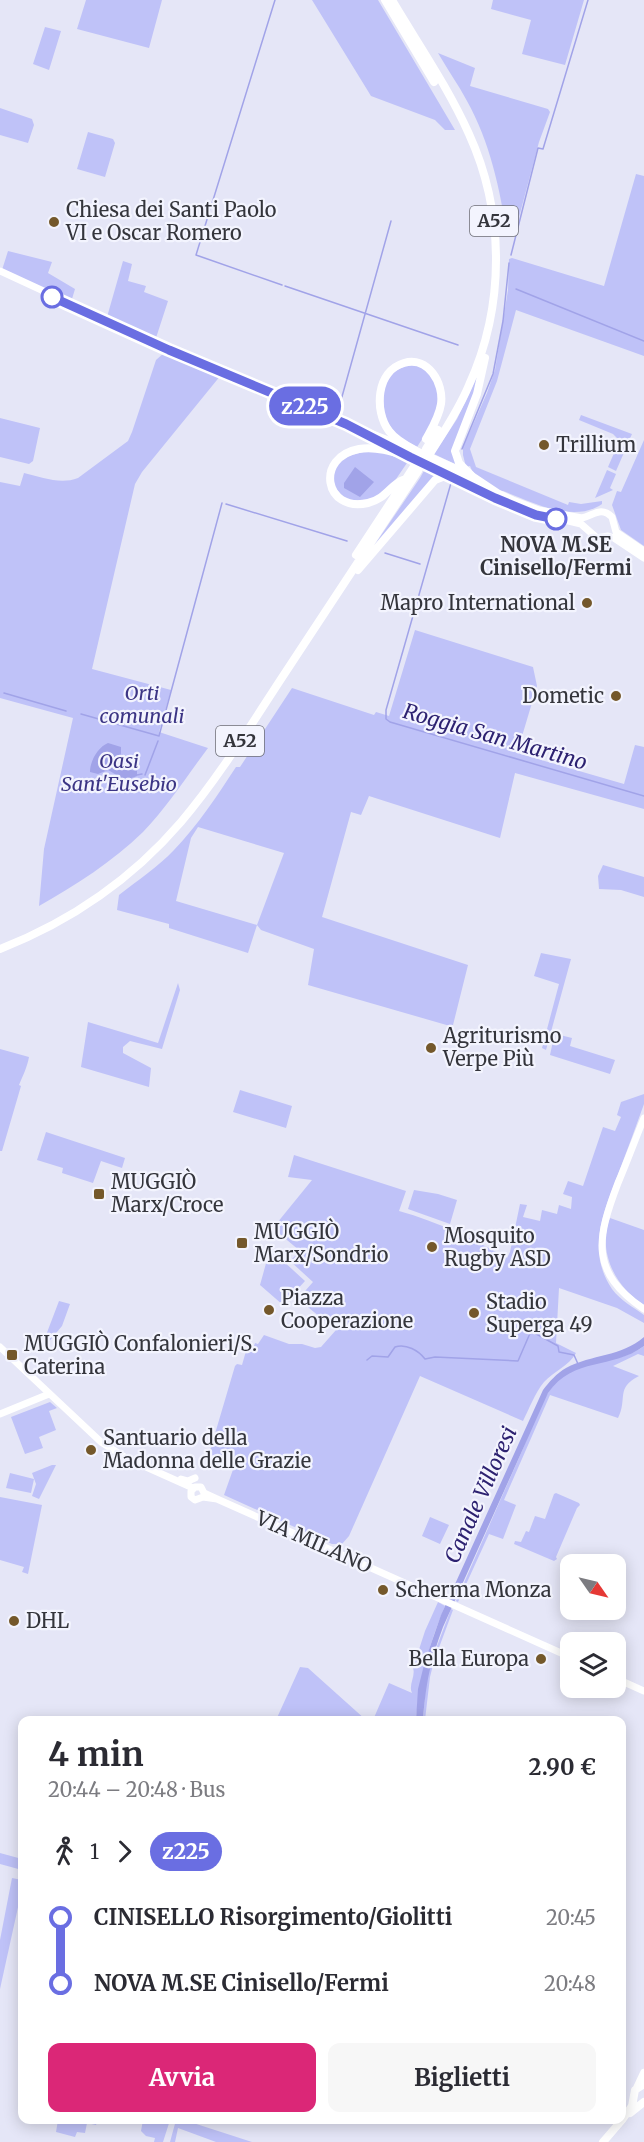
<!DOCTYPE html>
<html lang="it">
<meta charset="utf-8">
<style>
:root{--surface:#fff;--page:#f7f7f7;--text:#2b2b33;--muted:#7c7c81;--accent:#db2777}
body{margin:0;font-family:Merriweather,serif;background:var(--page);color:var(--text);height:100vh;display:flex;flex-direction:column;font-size:22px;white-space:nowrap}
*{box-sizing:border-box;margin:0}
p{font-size:20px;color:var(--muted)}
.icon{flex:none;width:33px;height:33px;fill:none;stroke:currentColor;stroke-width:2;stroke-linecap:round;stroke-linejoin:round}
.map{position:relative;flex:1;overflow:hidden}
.details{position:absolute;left:18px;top:1716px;width:608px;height:408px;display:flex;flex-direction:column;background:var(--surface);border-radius:12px;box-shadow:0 3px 15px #0003}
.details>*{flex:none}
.badge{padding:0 12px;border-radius:20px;font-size:21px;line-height:39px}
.needle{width:39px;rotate:124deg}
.buttons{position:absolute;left:560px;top:1554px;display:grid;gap:12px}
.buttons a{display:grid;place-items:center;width:66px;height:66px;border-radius:12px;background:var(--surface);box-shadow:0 3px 15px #0003;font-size:30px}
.map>.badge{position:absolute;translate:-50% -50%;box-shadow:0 0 0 3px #fff}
.legs{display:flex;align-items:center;gap:9px;height:66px;padding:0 30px;font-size:20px}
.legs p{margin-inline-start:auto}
.summary{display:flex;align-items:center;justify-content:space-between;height:102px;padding:0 30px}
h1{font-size:33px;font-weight:700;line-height:45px}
.action{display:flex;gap:12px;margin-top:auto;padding:12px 30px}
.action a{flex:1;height:69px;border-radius:12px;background:var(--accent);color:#fff;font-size:24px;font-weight:700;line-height:69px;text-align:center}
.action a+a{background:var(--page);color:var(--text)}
ul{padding:0 30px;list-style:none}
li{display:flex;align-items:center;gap:21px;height:66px;font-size:22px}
li i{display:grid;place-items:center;width:9px;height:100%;margin:0 8px;background:currentColor}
li i::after{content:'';width:15px;height:15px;margin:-8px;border:4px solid;border-radius:50%;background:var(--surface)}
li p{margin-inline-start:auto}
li:first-child i{background:linear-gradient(#0000 50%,currentColor 0)}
li:last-child i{background:linear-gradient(currentColor 50%,#0000 0)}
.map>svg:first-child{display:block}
.green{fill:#bfc2f8;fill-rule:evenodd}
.water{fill:#a1a3e8}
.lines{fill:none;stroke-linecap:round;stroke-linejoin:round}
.stream{stroke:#a1a3e8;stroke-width:1.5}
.secondary{stroke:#fff;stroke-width:7}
.primary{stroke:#fff;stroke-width:8}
.highway{stroke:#fff;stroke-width:8}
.line-1-casing{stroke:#fff;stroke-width:14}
.line-1{stroke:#6a6ee2;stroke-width:9}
.poi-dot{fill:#74582b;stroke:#f3f4fe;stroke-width:2}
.stop-1-dot{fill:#fff;stroke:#6a6ee2;stroke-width:3}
.labels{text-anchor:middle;stroke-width:4.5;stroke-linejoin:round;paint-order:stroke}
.shield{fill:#f3f4fe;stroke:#6d6e76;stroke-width:1.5}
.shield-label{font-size:18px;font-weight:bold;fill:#34353c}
.poi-label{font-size:20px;fill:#34353c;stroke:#f3f4fe;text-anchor:start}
.stop-label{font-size:20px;font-weight:bold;fill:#34353c;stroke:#f3f4fe}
.park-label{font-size:20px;font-style:italic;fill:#3c3585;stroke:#f3f4fe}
.street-label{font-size:20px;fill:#34353c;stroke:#f3f4fe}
.water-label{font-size:21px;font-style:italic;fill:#2d2271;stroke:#f3f4fe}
</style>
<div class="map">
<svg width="644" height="2142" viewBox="0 0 644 2142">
<rect width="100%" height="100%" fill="#e5e6f7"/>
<path class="green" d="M 86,0 L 162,0 L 149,48 L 77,29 Z
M 312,0 L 378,0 L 455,130 L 445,130 L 435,120 L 371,96 Z
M 493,0 L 584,0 L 565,65 L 522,54 L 531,20 L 491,9 Z
M 45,27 L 61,31 L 49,70 L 33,64 Z
M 438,53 L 475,68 L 470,86 L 548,109 L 550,112 L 539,142 L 514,236 L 507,235 C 500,189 490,142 467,101 C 458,84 447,69 438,53 Z
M 0,108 L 32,119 L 34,125 L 28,143 L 0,135 Z
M 88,132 L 113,139 L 115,143 L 105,177 L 77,169 Z
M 636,174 L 644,176 L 644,356 L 516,310 L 497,381 L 470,449 L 476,467 L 568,505 L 569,502 L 581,504 L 602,501 L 602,504 C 573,524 532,502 503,491 L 501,492 L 473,473 L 470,466 L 466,467 L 463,455 L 463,447 L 487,393 L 495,370 L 508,290 L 509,259 L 512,258 L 604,286 Z
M 8,251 L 52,262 L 48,273 L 75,289 L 72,299 L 68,300 L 2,270 Z
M 123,261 L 132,264 L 128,281 L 146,286 L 144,292 L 168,301 L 155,341 L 107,317 Z
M 165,352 L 171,353 L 221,375 L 142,472 L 135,484 L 92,669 L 171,690 L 159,732 L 208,748 C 187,776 167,807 143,832 C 112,862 76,885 39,906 L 44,849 L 73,718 L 0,698 L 0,482 L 20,486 L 24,473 C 42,477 60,485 78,478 L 128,441 L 132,432 L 156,360 Z
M 410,364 L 425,368 L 437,386 L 439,402 L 432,424 L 417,447 L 397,436 L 383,415 L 384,386 L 395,371 Z
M 478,375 L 456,464 L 455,464 L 434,454 L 457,419 Z
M 581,415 L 632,434 L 628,443 L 619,440 L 613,434 L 579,420 Z
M 0,418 L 40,428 L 33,461 L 29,464 L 0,457 Z
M 644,440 L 644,546 L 621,530 L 612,505 L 617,491 L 621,492 Z
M 618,444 L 626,448 L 616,471 L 608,467 Z
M 372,450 L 409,460 L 394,482 L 372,500 L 346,500 L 332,484 C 332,457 350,455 372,450 Z
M 426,467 L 441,473 L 367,556 L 420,478 Z
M 607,470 L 616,474 L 610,488 L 613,490 L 595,498 Z
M 415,630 L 533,667 L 537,686 L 517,753 L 624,784 L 635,745 L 644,747 L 644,809 L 515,773 L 500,838 L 369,796 L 361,815 L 351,812 L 322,917 L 468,965 L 453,1025 L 450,1026 L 308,985 L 314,949 L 261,930 L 257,925 L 248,953 L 169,928 L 169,924 L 117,910 L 119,895 C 138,880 158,867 174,850 C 198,825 217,796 236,767 L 240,767 L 292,688 L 374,715 L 376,712 L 389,716 ZM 198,827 L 284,853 L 257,925 L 176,901 L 191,838 Z
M 603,865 L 644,877 L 644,897 L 621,890 L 599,889 L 598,876 Z
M 541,953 L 571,959 L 546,1050 L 542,1048 L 559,984 L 534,976 Z
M 178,983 L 180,990 L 162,1049 L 130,1041 L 123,1047 L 123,1053 L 151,1068 L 149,1087 L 81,1067 L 88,1022 L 158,1043 Z
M 556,1034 L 572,1038 L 570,1046 L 615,1060 L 610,1074 L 550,1055 L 553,1041 L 556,1042 L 558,1037 Z
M 0,1049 L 29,1057 C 27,1068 23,1075 19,1085 L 21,1086 L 2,1151 L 0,1151 Z
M 240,1090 L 292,1106 L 286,1128 L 233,1112 Z
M 644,1094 L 644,1104 C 636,1126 628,1148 620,1169 C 605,1209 585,1249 612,1289 C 620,1300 633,1307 644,1315 L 644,1323 L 617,1308 L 559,1288 L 556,1343 L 576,1353 C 569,1366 554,1371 544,1382 C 535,1393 529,1409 523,1421 L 420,1376 L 349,1536 L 342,1544 L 332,1544 L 224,1495 L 235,1464 L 209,1454 L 235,1366 L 237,1364 L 242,1365 L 246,1351 L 252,1352 L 255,1343 L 258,1344 L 264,1335 L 289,1344 L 302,1344 L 315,1348 L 321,1347 L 336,1330 L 298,1299 L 313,1282 L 290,1261 L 300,1251 L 274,1229 L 277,1223 L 312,1180 L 288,1177 L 294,1155 L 406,1191 L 399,1211 C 438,1222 472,1238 507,1258 L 510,1252 L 520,1204 L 527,1205 L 523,1217 L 540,1221 L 542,1210 L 557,1214 L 559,1205 L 571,1209 L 572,1197 L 563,1194 L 568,1181 L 583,1186 L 603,1127 L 615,1131 L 621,1117 L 617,1115 L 621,1102 Z
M 46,1132 L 125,1158 L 122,1168 L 101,1161 L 93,1183 L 62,1173 L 63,1168 L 37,1160 Z
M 414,1190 L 438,1194 L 457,1200 L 450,1224 L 408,1209 Z
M 610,1218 L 644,1230 L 644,1305 C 615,1287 597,1251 610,1218 Z
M 270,1249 L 305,1281 L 283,1305 L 260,1285 Z
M 59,1301 L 70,1304 L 62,1326 L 41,1351 L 38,1349 L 43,1343 Z
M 644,1346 L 644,1356 L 638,1354 L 613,1366 L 639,1376 C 615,1388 628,1399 618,1418 L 550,1395 L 504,1500 L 516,1505 L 503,1539 L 489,1534 L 458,1602 L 456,1601 C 478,1551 500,1501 522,1451 C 532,1428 541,1396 560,1378 C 584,1358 619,1365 644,1346 Z
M 50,1402 L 57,1408 L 49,1411 L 56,1430 L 39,1437 L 43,1448 L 25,1454 L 11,1417 Z
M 52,1465 L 56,1465 L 39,1499 L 32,1496 L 36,1484 L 32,1473 Z
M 10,1473 L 34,1479 L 31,1493 L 6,1488 Z
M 556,1493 L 579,1503 L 580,1505 L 577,1508 L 556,1557 L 557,1559 L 554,1561 L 514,1544 L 515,1541 L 521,1542 L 526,1531 L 529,1532 L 535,1516 L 545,1519 L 554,1494 Z
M 0,1497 L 42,1505 L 28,1574 L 22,1572 L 24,1567 L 0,1560 Z
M 430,1517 L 449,1525 L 440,1544 L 422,1536 Z
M 438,1602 L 445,1606 C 429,1644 419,1680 416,1720 L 373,1720 L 389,1683 L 412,1693 C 408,1685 416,1676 413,1668 L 425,1631 Z
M 451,1609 L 453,1610 L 434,1661 L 430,1677 L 425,1720 L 423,1720 L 426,1682 L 431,1662 Z
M 300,1667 L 308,1668 L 366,1720 L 276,1720 Z
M 0,1853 L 22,1859 L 22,1870 L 0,1864 Z
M 12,1878 L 22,1880 L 22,1889 L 0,1989 L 0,1940 Z
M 58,2120 L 98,2120 L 96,2125 L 87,2123 L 85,2133 L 77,2132 L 75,2137 L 56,2132 Z
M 143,2120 L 153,2122 L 155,2120 L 170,2120 L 163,2142 L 154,2142 L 155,2138 L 146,2136 L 141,2131 Z
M 176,2120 L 184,2120 L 252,2142 L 216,2142 L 178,2128 L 175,2142 L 170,2142 Z"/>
<path class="water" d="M 355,467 L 374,482 L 360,497 L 344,488 L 344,483 Z
M 108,743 L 121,747 L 121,765 L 125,769 L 137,771 L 137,776 C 122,782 119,776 108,770 L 98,774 L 90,772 C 90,761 98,747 108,743 Z
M 644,1337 L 644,1346 C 612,1370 574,1356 548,1393 L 443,1627 C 430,1662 426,1683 423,1720 L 416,1720 L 418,1689 L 425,1661 L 441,1615 L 543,1390 C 549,1382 557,1373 566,1368 C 592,1354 621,1357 644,1337 Z"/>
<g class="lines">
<path class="stream" d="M 275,0 L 196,255 L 282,285
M 511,255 L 538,148 L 543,149 L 588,0
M 285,286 L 458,345
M 516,289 L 644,341
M 338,411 L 391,221
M 462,449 L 493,374 L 503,321 L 509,263
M 451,483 L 386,710 L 386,719 L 390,722 L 644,796
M 226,504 L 347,541
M 385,553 L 420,564
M 4,693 L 66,711
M 81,714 L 159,736 L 222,503
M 137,775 L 142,774
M 145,775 L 158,741
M 367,1360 L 372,1356 L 388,1357 L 395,1347 C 406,1343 419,1351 425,1359 L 435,1357 L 518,1361 L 531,1331 L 558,1346 L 559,1352 L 574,1355 L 578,1364"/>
<path class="secondary" d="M 0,271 L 169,349 L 346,424 L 415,450 L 471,475 L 498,493 L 513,500 L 539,510 L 582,518 C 594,515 601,506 612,517 L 616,532 L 644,551
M 372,438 L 397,450
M 407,456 L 527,511 L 581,524 L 597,538 L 608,536 L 614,538 L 644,558
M 644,1118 C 635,1140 627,1162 618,1183 C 597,1238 589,1272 644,1309
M 0,1347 L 101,1442 L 126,1458 L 193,1488
M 0,1414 L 49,1394
M 181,1479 L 188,1481 L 195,1478
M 217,1499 L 203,1497 L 195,1500 L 191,1497 L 191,1491 L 195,1487 L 201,1487 L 204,1493 L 217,1499 L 570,1657
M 615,1678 L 644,1691"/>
<path class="primary" d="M 637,2088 L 644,2073
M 630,2113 L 644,2102
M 603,2142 L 622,2120 L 632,2106 L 635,2090 L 644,2084"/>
<path class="highway" d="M 385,0 L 434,82
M 392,0 C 418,44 448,87 469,134 C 505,213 505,306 469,385 C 459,409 445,430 431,452
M 426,449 L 438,430
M 415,450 C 405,445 395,439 389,431 C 374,411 376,371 404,363 C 428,356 444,383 441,404 C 439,417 432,428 426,439
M 471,475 L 459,463 L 455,451 L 477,394 L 485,358
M 403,480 C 390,485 386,499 368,503 C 324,513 315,457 359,449 C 376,446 394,452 410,457
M 356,555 L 413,468
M 358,570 L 435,480 L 445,476 L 460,480
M 0,949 C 69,922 132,879 181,822 C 220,776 252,723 285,673 C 329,606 374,538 418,471"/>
</g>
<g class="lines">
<defs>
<path id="line-1" d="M 52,297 L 169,350 L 346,424 L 410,457 L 495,498 L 536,515 L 556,519"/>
</defs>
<use href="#line-1" class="line-1-casing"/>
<use href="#line-1" class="line-1"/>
</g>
<g class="poi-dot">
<circle cx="54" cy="222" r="6"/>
<circle cx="544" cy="445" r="6"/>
<circle cx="587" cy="603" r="6"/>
<circle cx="616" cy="696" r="6"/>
<circle cx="431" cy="1048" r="6"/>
<rect x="93" y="1188" width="12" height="12" rx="3"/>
<rect x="236" y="1237" width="12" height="12" rx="3"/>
<circle cx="432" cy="1247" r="6"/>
<circle cx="269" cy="1310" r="6"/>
<circle cx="474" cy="1313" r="6"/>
<rect x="6" y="1349" width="12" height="12" rx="3"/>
<circle cx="91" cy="1450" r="6"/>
<circle cx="383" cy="1590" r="6"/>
<circle cx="14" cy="1621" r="6"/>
<circle cx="541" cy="1659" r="6"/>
</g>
<g class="stop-1-dot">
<circle cx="52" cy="297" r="10"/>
<circle cx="556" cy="519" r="10"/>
</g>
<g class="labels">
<g class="shield">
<rect x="470" y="206" width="48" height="30" rx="4.5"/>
<rect x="216" y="726" width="48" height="30" rx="4.5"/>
</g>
<g class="shield-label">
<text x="494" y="227">A52</text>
<text x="240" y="747">A52</text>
</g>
<g class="poi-label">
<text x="66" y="217">Chiesa dei Santi Paolo<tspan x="66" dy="23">VI e Oscar Romero</tspan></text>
<text x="556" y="452">Trillium</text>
<text x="575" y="610" text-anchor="end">Mapro International</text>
<text x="604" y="703" text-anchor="end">Dometic</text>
<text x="443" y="1043">Agriturismo<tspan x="443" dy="23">Verpe Più</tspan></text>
<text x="111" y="1189">MUGGIÒ<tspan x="111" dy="23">Marx/Croce</tspan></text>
<text x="254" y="1239">MUGGIÒ<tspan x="254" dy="23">Marx/Sondrio</tspan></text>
<text x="444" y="1243">Mosquito<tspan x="444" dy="23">Rugby ASD</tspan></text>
<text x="281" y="1305">Piazza<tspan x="281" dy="23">Cooperazione</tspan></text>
<text x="486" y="1309">Stadio<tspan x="486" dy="23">Superga 49</tspan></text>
<text x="24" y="1351">MUGGIÒ Confalonieri/S.<tspan x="24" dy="23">Caterina</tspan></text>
<text x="103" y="1445">Santuario della<tspan x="103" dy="23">Madonna delle Grazie</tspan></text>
<text x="395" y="1597">Scherma Monza</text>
<text x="26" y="1628">DHL</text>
<text x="529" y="1666" text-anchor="end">Bella Europa</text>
</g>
<g class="stop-label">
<text x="556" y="552">NOVA M.SE<tspan x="556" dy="23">Cinisello/Fermi</tspan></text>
</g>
<g class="park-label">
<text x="142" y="700">Orti<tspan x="142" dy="23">comunali</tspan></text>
<text x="119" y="768">Oasi<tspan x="119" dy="23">Sant'Eusebio</tspan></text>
</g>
<g class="street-label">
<text transform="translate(314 1542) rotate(24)" y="7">VIA MILANO</text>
</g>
<g class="water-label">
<text transform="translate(495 737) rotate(16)" y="7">Roggia San Martino</text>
<text transform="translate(481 1495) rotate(-66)" y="7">Canale Villoresi</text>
</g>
</g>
</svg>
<div class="buttons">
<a><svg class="needle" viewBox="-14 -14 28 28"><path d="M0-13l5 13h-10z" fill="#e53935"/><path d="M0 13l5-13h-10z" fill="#7c7c81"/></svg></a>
<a><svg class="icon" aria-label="layers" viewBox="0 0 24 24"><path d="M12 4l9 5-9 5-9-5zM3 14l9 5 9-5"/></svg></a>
</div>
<b class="badge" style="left:305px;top:406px;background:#6a6ee2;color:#fff">z225</b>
<section class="details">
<div class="summary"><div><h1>4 min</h1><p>20:44 – 20:48 · Bus</p></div><b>2.90 €</b></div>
<div class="legs"><svg class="icon" aria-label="walk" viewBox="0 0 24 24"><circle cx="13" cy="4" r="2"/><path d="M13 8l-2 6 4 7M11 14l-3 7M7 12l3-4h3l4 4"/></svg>1<svg class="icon" aria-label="forward" viewBox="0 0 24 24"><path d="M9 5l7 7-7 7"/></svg><b class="badge" style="background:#6a6ee2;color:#fff">z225</b></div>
<ul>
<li><i style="color:#6a6ee2"></i><b>CINISELLO Risorgimento/Giolitti</b><p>20:45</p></li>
<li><i style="color:#6a6ee2"></i><b>NOVA M.SE Cinisello/Fermi</b><p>20:48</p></li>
</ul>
<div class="action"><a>Avvia</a><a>Biglietti</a></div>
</section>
</div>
